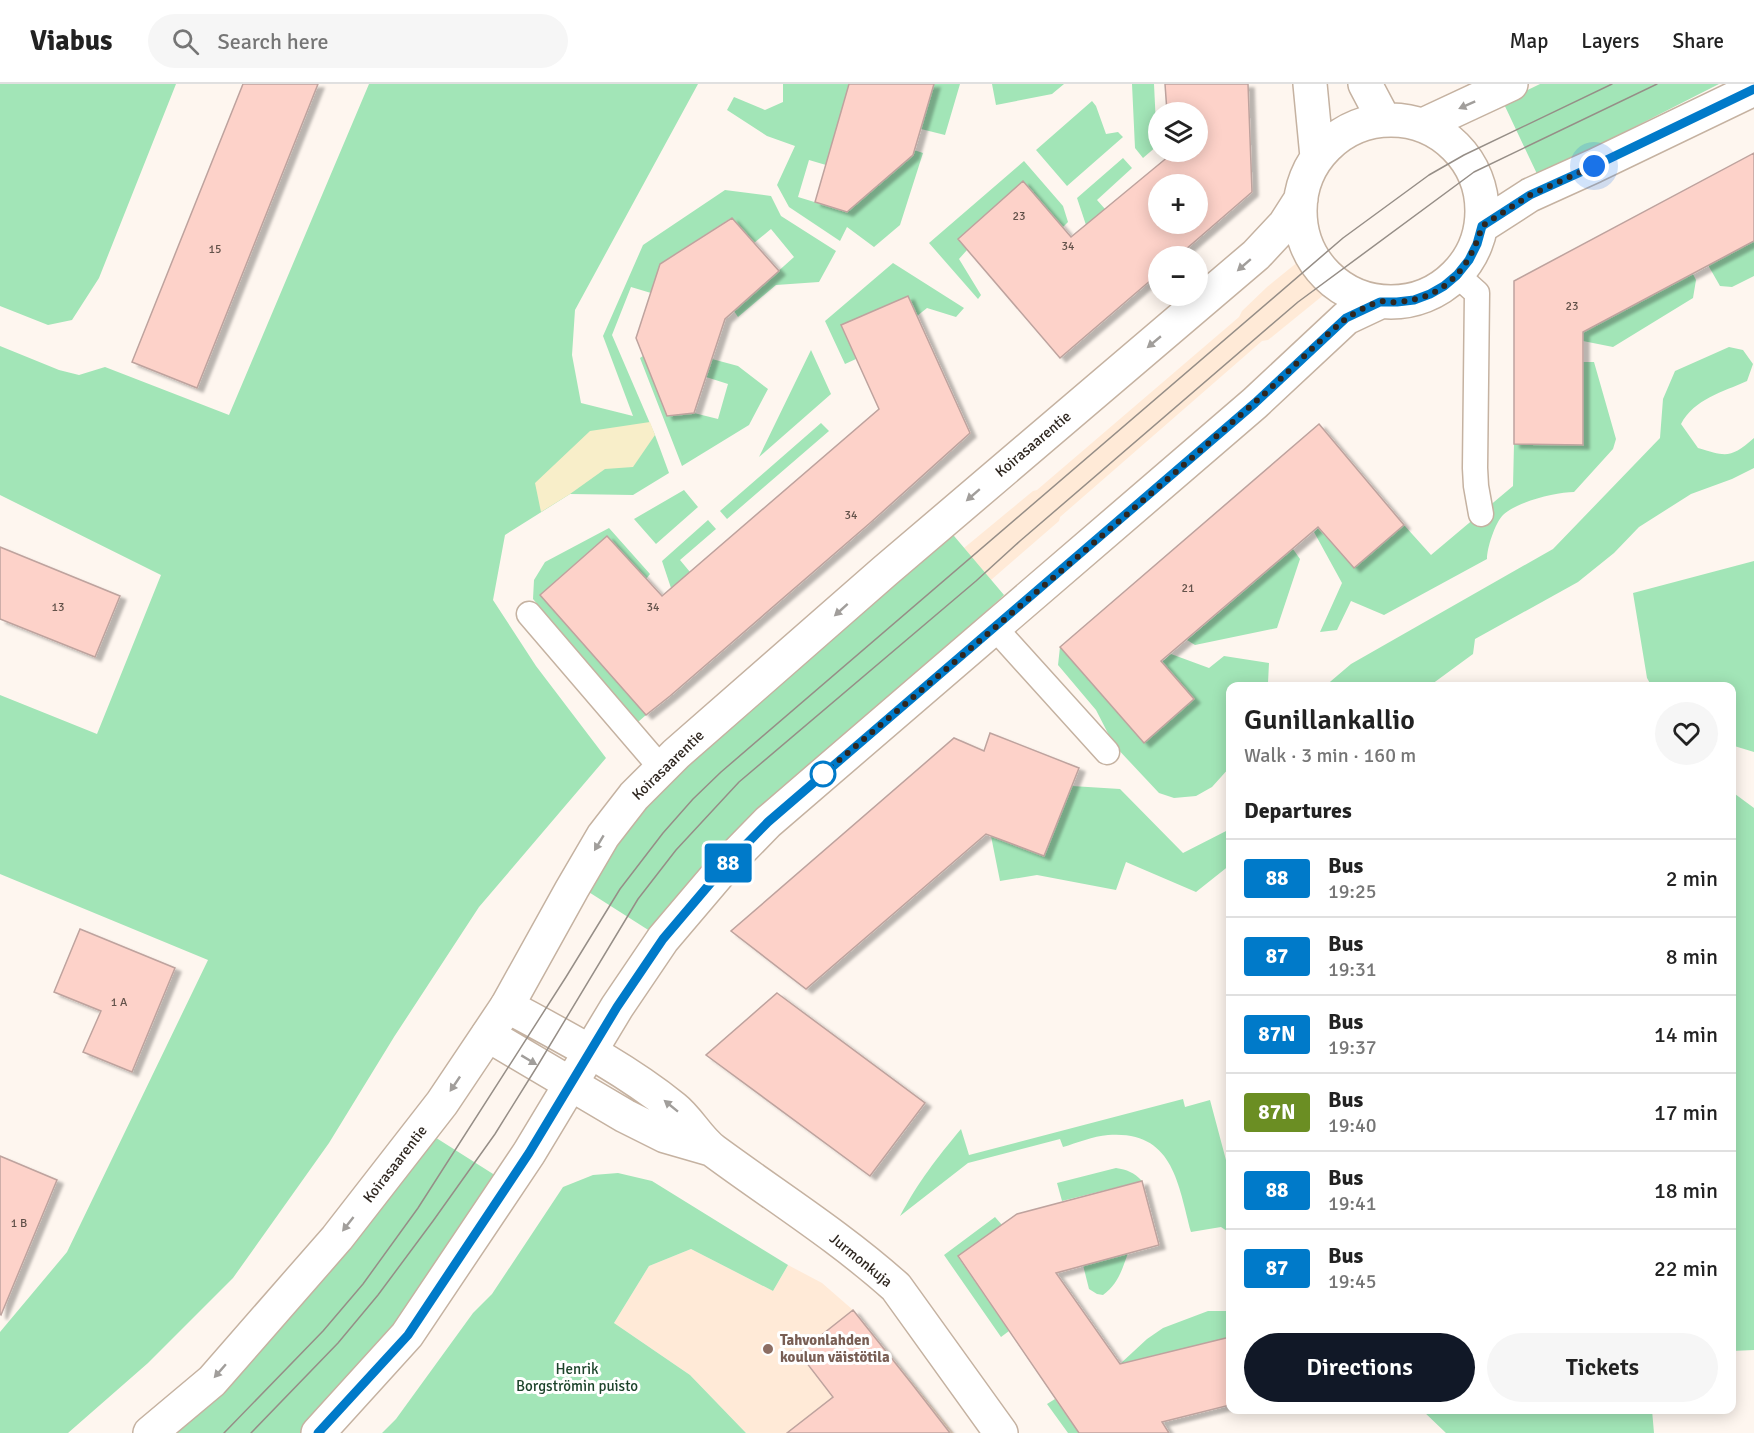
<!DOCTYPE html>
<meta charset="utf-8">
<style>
:root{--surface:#fff;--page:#f6f6f6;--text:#222;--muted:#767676;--line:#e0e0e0;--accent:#111827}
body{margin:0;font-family:Signika,sans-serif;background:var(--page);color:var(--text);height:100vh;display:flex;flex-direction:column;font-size:22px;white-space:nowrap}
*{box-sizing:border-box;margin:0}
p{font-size:20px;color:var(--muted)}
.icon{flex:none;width:33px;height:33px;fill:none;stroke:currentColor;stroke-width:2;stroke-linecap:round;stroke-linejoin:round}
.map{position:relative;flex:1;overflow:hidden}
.side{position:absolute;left:1226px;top:598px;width:510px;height:732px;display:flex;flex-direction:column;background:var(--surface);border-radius:12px;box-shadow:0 3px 15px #0003}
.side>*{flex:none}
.badge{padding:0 12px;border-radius:4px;font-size:21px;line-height:39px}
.buttons{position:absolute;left:1148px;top:18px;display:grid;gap:12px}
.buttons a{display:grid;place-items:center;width:60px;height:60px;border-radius:50%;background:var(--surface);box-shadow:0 3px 15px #0003;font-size:30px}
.you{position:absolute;width:30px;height:30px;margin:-15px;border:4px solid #fff;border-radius:50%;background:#1a73e8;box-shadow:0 0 0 9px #1a73e833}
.map>.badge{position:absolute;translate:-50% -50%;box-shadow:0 0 0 3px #fff}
h2{padding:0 18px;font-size:22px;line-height:54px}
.round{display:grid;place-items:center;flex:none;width:63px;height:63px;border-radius:32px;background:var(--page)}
.head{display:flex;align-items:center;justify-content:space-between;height:102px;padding:0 18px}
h1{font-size:28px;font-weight:600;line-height:45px}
.action{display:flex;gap:12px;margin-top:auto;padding:12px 18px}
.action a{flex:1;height:69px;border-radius:36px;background:var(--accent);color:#fff;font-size:24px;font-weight:600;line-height:69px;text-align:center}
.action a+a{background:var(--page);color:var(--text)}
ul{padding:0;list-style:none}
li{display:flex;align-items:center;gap:18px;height:78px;padding:0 18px;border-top:2px solid var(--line)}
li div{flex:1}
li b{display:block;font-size:22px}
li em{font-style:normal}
li .badge{min-width:66px;font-weight:700;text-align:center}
header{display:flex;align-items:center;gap:36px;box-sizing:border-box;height:84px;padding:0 30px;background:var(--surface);border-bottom:2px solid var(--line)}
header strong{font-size:28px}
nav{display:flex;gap:33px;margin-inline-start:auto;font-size:21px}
.search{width:420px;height:54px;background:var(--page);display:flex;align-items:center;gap:15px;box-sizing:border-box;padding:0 21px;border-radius:33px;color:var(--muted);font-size:22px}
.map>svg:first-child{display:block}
.built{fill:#ffead7}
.green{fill:#a2e5b7}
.sand{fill:#f8eec9}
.building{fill:#fdd2c9;stroke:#bea39e;stroke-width:1.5;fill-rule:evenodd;filter:url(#shadow)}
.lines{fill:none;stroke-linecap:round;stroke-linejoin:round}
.lane-casing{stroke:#c5b2a1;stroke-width:27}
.street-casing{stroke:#c5b2a1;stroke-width:36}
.secondary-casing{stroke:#c5b2a1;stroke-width:36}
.lane{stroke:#fff;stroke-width:24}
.street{stroke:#fff;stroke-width:33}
.secondary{stroke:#fff;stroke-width:33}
.tram{stroke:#968e87;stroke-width:1.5}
.oneway{fill:#a19e9b}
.line-casing{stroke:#fff;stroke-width:14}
.line{stroke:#007ac9;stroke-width:9}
.walk{stroke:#2f2720;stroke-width:6;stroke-dasharray:0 10.8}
.stop-dot{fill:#fff;stroke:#007ac9;stroke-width:3}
.education-dot{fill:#8d6e63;stroke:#fff;stroke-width:2}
.labels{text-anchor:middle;stroke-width:6;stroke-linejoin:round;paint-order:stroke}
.number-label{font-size:12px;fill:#62524a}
.street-label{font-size:15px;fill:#2f2720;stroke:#fff}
.education-label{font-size:15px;font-weight:bold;fill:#785e54;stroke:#fff;text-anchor:start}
.park-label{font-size:15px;fill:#1c432a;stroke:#fff}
</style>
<header>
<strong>Viabus</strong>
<div class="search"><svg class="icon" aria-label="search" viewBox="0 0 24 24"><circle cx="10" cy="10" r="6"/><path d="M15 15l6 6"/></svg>Search here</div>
<nav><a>Map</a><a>Layers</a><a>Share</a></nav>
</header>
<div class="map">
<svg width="1754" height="1349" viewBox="0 0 1754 1349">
<defs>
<filter id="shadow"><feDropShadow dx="6" dy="4" stdDeviation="1.5" flood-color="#0004"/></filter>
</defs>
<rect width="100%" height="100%" fill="#fef6ef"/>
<path class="built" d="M 1299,177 L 1326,209 L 1268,256 L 1262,257 L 1060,433 L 1059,437 L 991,496 L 964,464 L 1033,407 L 1037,406 L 1239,233 L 1242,227 L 1267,203 Z
M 691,1165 L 773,1207 L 788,1181 L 822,1199 L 853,1226 L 954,1349 L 746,1349 L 690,1291 L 614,1239 L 649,1182 Z"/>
<path class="green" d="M 0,0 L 176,0 L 99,194 L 72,236 L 48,241 L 0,222 Z
M 369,0 L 698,0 L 575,226 L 572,271 L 581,319 L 633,332 L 603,252 L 643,161 L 725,106 L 771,112 L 781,132 L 836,167 L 819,198 L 776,201 L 738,233 L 734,227 L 794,173 L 771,145 L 754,159 L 731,134 L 660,180 L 651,209 L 631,203 L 612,251 L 655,351 L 669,389 L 633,411 L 570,410 L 505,451 L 493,516 L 536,582 L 606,674 L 479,823 L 394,953 L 329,1059 L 233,1194 L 148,1279 L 68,1349 L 0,1349 L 0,1248 L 67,1168 L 208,876 L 0,790 L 0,611 L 97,650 L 161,491 L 0,411 L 0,262 L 59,286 L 79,291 L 105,283 L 229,331 Z
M 783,0 L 849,0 L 826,81 L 809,76 L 798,113 L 847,128 L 914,66 L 923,69 L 900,141 L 874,163 L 847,143 L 840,157 L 789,123 L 777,101 L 795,62 L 767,52 L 727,26 L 734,13 L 765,26 L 783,18 Z
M 934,0 L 960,0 L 945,51 L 921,45 Z
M 992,0 L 1064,0 L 1052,10 L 996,21 Z
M 1132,0 L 1154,0 L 1157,62 L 1143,74 L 1135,64 Z
M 1540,0 L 1719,0 L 1538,92 L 1503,18 Z
M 1092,17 L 1096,22 L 1106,50 L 1118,48 L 1123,53 L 1067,102 L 1036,66 Z
M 1123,74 L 1132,84 L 1097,116 L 1105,125 L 1086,141 L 1077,114 Z
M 1024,77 L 1063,122 L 1068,138 L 1063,143 L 1023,98 L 958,155 L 967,166 L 959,175 L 981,211 L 978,215 L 929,159 Z
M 1754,157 L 1754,192 L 1732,203 L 1720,202 L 1708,181 Z
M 893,179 L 964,224 L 956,233 L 927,224 L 917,232 L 908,212 L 841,241 L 856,275 L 845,280 L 825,237 Z
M 1693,190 L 1696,196 L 1693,214 L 1613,263 L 1583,257 L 1583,248 Z
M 1729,263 L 1743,266 L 1753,280 L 1747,297 C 1723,308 1694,315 1681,340 L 1698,364 C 1727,373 1731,374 1754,354 L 1754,384 L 1732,395 L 1691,410 L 1639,443 L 1614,469 L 1578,498 L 1475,555 L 1473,570 L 1428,603 L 1324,603 L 1351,580 L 1553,465 L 1660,354 L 1663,315 L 1675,287 Z
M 811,266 L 831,310 L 759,373 Z
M 643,272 L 668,332 L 694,329 L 718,335 L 728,300 L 706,293 L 712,275 L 738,282 L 768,305 L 749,341 L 682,382 L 640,274 Z
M 1583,278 L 1594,278 L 1616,355 L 1613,365 L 1574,408 C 1556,408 1516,418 1503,431 C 1495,439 1487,464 1487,475 L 1384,531 L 1351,517 L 1337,546 L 1320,548 L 1342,499 L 1314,448 L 1318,444 L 1354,484 L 1404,441 L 1431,471 L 1513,402 L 1514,360 L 1583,361 Z
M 821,339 L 829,347 L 727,435 L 720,427 Z
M 684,406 L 698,423 L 656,460 L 634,435 Z
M 708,436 L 716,445 L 680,476 L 690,488 L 671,504 L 662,477 Z
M 609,444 L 650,490 L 646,495 L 607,452 L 540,511 L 646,631 L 638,638 L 533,515 L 534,496 L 545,478 Z
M 949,446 L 1004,511 L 875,631 L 653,849 L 584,805 L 637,727 Z
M 1293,465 L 1300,475 L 1277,544 L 1195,561 L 1187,556 Z
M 1754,477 L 1754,668 L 1731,661 L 1731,603 L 1652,603 L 1647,594 L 1633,509 Z
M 1060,563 L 1144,658 L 1194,615 L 1162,578 L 1171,570 L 1209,584 L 1224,572 L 1269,579 L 1268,599 L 1263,603 L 1230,603 L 1230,683 L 1212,703 L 1196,712 L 1174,714 L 1159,709 L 1114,661 L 1096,626 L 1058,581 Z
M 1072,702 L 1120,705 L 1183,769 L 1230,745 L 1230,781 L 1196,808 L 1126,778 L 1116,806 L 1037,791 L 1000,797 L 991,752 L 1044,772 Z
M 1731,707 L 1754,724 L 1754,1266 L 1731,1267 Z
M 1183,1015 L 1185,1023 L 1210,1016 L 1230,1091 L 1230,1149 L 1221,1143 L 1191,1148 C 1178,1099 1173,1046 1108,1051 C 1093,1052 1077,1059 1063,1063 L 1060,1055 L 968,1079 L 900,1132 C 919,1097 936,1075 961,1045 L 969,1071 Z
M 430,1050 L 501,1095 L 450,1175 L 303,1349 L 172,1349 Z
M 1116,1084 C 1127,1086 1134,1088 1142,1097 L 1062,1117 L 1057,1099 Z
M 618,1089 L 652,1097 L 788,1181 L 773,1207 L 691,1165 L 649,1182 L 614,1239 L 690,1291 L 746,1349 L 382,1349 L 396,1335 L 473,1229 L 492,1210 L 563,1103 L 593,1091 Z
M 995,1133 L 1002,1141 L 958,1173 L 1009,1247 L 1001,1253 L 944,1171 Z
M 1128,1169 C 1122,1186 1118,1200 1103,1211 L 1097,1210 L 1089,1205 L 1083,1181 Z
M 1208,1227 L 1230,1227 L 1230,1253 L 1120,1280 L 1147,1255 L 1163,1244 Z
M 1055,1315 L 1079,1349 L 1068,1349 L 1047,1320 Z
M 1422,1326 L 1652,1326 L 1654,1349 L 1446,1349 Z"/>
<path class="sand" d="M 650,338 L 655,351 L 633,383 L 605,385 L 570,410 L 541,428 L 535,399 L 590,347 Z"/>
<path class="building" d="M 243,0 L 318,0 L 197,304 L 132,278 Z
M 849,0 L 934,0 L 913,71 L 847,128 L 815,118 Z
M 1165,0 L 1248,0 L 1252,108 L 1178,172 L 1158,172 L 1158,190 L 1060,274 L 958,155 L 1023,97 L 1071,153 L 1169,72 L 1169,68 L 1197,68 L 1197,28 L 1167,28 ZM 1158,100 L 1197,100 L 1197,140 L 1158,140 Z
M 1754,69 L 1754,157 L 1583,248 L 1583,361 L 1514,360 L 1514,197 Z
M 732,134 L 779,187 L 725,235 L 694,329 L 667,332 L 636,254 L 660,180 Z
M 908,212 L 970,349 L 870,439 L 670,612 L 646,631 L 540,511 L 607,452 L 662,512 L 879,325 L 841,241 Z
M 1319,340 L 1404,441 L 1354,484 L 1318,443 L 1161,577 L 1194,615 L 1144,659 L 1060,563 Z
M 0,463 L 120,512 L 95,573 L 0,535 Z
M 990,649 L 1079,684 L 1044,772 L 986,750 L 806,905 L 731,847 L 954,654 L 984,667 Z
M 80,845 L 175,884 L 132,988 L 83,968 L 101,927 L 54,908 Z
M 777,909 L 925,1019 L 870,1092 L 706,971 Z
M 0,1072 L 57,1096 L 1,1231 L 0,1230 Z
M 1142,1097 L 1159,1161 L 1056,1189 L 1120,1280 L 1230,1253 L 1230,1321 L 1162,1338 L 1169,1349 L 1079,1349 L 958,1172 L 1017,1130 Z
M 853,1226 L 912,1300 L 950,1349 L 787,1349 L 833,1313 L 799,1269 Z"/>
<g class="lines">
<defs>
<path id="lane" d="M 1457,191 L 1477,209 L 1475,384 L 1476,402 L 1481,430
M 529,530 L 662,685
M 994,543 L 1107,668"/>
<path id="street" d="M 507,922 C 564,953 623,983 674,1024 C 689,1036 698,1055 714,1067 C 775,1112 839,1152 896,1203 L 1001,1349
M 488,951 L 625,1032 L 665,1052 L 710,1065"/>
<path id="secondary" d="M 1310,0 L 1317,73
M 1365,0 L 1384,36
M1300 127a91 91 0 1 1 182 0a91 91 0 1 1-182 0Z
M 1423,41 L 1511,0
M 1482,142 L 1530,111 L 1594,82 L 1754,5
M 150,1349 L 212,1297 L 337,1154 L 442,1019 L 507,922 L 572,805 L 603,752 L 634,712 L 676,670 L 885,487 L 1256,171 L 1285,140 L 1301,115
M 318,1349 L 407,1251 L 529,1069 L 617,923 L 663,855 L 725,782 L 768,738 L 1255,319 L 1346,234 L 1380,218"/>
</defs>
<use href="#lane" class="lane-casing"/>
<use href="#street" class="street-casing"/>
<use href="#secondary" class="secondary-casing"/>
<use href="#lane" class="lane"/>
<use href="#street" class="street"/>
<use href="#secondary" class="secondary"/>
<path class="tram" d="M 224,1349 L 323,1247 L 363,1200 L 418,1124 L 566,893 L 620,805 L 663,749 L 693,715 L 721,688 L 1343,154 L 1429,91 L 1464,71 L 1612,0
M 251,1349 L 338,1259 L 378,1211 L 433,1137 L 495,1050 L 538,981 L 638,815 L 676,766 L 739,698 L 976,497 L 1020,457 L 1298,218 L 1474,88 L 1657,0"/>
</g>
<defs><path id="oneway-solid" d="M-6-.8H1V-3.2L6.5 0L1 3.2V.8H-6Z" transform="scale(1.5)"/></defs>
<g class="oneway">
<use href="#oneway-solid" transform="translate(1467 21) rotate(156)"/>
<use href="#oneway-solid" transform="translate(1244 181) rotate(139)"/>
<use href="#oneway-solid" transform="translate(1154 258) rotate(140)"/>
<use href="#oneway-solid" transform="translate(973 411) rotate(139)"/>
<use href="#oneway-solid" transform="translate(841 526) rotate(138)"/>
<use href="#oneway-solid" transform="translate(599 759) rotate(121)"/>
<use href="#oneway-solid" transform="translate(529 976) rotate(31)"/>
<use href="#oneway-solid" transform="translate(455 1000) rotate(124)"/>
<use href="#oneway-solid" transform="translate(671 1022) rotate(-141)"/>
<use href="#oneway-solid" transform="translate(348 1140) rotate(128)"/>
<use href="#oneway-solid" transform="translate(220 1287) rotate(131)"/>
</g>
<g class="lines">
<defs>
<path id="line" d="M 318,1349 L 408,1251 L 529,1069 L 617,923 L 663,855 L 725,782 L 768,738 L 1255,319 L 1346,234 L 1380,218 L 1397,218 L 1414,216 L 1430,210 L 1444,202 L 1457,191 L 1469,176 L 1477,160 L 1482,142 L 1530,111 L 1594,82 L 1754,5"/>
</defs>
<use href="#line" class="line-casing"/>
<use href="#line" class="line"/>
<path class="walk" d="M 823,690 C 967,567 1112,445 1253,320 C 1284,293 1312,263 1343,237 C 1350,231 1370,220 1379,218 C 1385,216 1391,219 1397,218 C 1444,215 1470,185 1482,142 L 1530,111 L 1594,82"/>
</g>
<circle class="stop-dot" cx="823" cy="690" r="12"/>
<circle class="education-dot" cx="768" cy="1265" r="6"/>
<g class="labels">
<g class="number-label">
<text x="1019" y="136">23</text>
<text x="1068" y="166">34</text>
<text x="215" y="169">15</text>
<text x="1572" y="226">23</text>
<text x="851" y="435">34</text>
<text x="1188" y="508">21</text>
<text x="58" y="527">13</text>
<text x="653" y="527">34</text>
<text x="119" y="922">1 A</text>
<text x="19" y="1143">1 B</text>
</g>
<g class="street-label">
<text transform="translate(1033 360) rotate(-40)" y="5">Koirasaarentie</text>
<text transform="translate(668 681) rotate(-44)" y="5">Koirasaarentie</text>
<text transform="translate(395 1080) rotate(-52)" y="5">Koirasaarentie</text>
<text transform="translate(861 1176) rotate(39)" y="5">Jurmonkuja</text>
</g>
<g class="education-label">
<text x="780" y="1261">Tahvonlahden<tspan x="780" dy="17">koulun väistötila</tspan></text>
</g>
<g class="park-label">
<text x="577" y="1290">Henrik<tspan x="577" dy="17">Borgströmin puisto</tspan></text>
</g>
</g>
</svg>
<div class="buttons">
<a><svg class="icon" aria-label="layers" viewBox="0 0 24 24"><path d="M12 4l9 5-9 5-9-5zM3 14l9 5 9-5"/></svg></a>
<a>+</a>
<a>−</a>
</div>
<div class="you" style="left:1594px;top:82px"></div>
<b class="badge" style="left:728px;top:779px;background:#007ac9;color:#fff">88</b>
<section class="side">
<div class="head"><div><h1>Gunillankallio</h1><p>Walk · 3 min · 160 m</p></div><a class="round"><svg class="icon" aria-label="heart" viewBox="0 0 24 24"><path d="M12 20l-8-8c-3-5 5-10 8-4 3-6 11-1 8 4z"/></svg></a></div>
<h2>Departures</h2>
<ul>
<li><span class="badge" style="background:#007ac9;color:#fff">88</span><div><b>Bus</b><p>19:25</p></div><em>2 min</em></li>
<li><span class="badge" style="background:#007ac9;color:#fff">87</span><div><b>Bus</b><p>19:31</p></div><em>8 min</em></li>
<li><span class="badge" style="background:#007ac9;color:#fff">87N</span><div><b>Bus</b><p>19:37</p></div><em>14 min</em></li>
<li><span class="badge" style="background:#6b8e23;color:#fff">87N</span><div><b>Bus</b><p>19:40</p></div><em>17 min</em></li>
<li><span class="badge" style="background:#007ac9;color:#fff">88</span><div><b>Bus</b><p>19:41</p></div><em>18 min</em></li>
<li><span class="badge" style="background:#007ac9;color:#fff">87</span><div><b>Bus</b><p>19:45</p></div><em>22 min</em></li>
</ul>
<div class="action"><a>Directions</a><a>Tickets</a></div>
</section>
</div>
